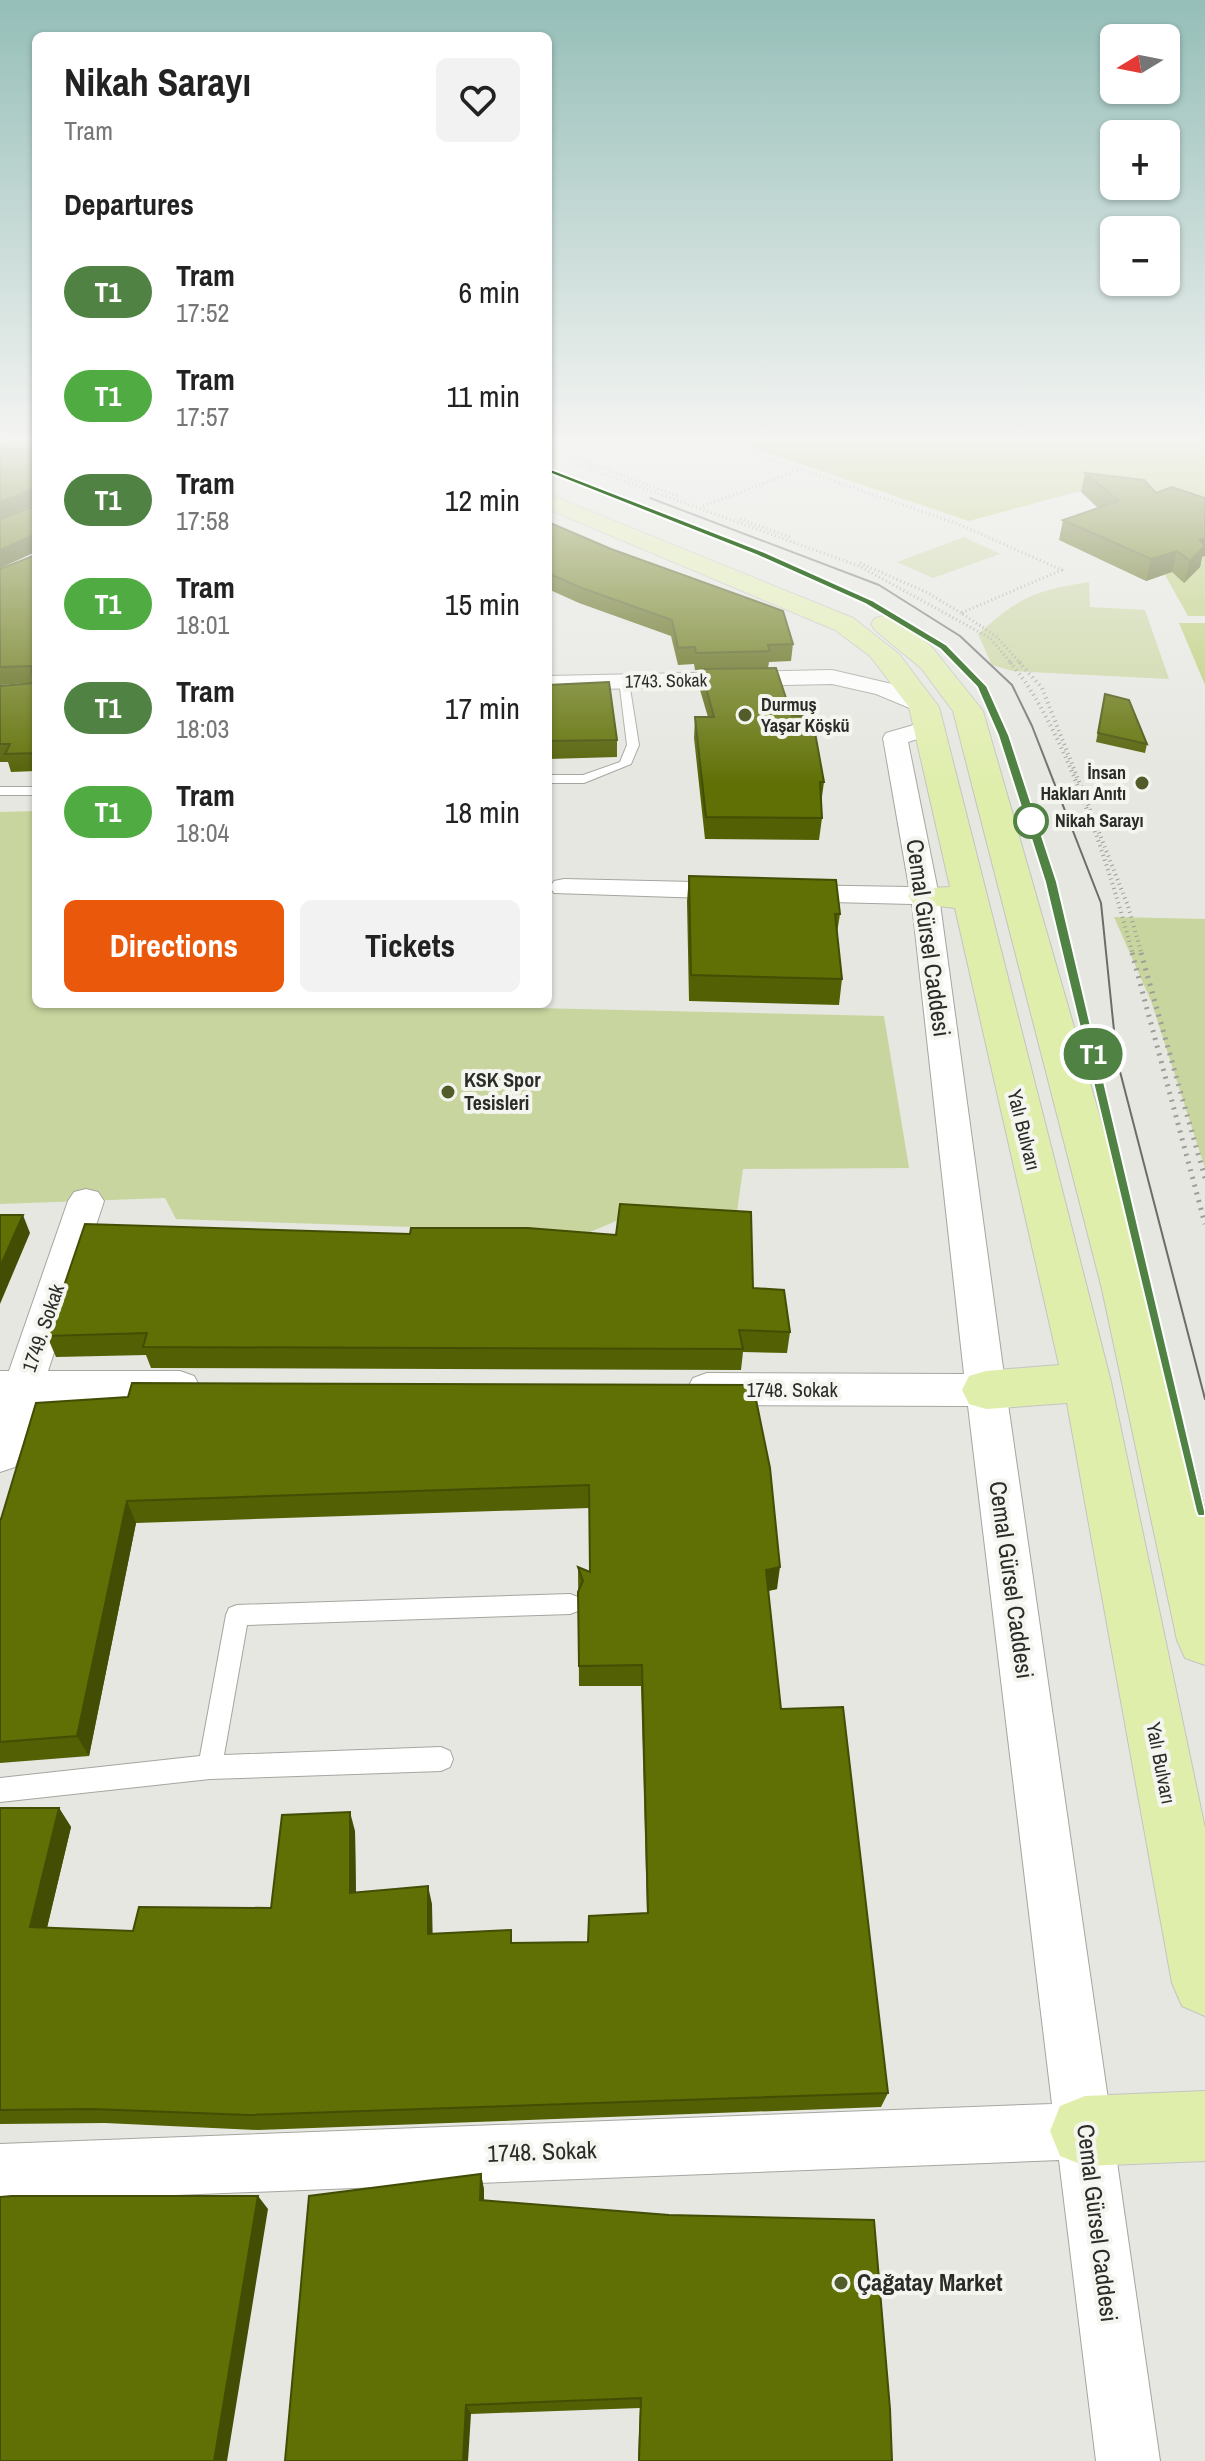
<!DOCTYPE html>
<meta charset="utf-8">
<style>
:root{--surface:#fff;--page:#f2f2f2;--text:#222;--muted:#767676;--accent:#ea580c}
body{margin:0;font-family:"Archivo Narrow",sans-serif;background:var(--page);color:var(--text);height:100vh;display:flex;flex-direction:column;font-size:30px;white-space:nowrap}
*{box-sizing:border-box;margin:0}
p{font-size:26px;color:var(--muted)}
.icon{flex:none;width:44px;height:44px;fill:none;stroke:currentColor;stroke-width:2;stroke-linecap:round;stroke-linejoin:round}
.map{position:relative;flex:1;overflow:hidden}
.drawer{position:absolute;left:32px;top:32px;width:520px;height:976px;display:flex;flex-direction:column;background:var(--surface);border-radius:12px;box-shadow:0 2px 6px #0004}
.drawer>*{flex:none}
.badge{padding:0 16px;border-radius:26px;font-size:28px;line-height:52px}
.needle{width:52px;rotate:260deg}
.tools{position:absolute;left:1100px;top:24px;display:grid;gap:16px}
.tools a{display:grid;place-items:center;width:80px;height:80px;border-radius:12px;background:var(--surface);box-shadow:0 2px 6px #0004;font-size:40px}
.map>.badge{position:absolute;translate:-50% -50%;box-shadow:0 0 0 4px #fff}
h2{padding:0 32px;font-size:30px;line-height:72px}
.round{display:grid;place-items:center;flex:none;width:84px;height:84px;border-radius:12px;background:var(--page)}
.headline{display:flex;align-items:center;justify-content:space-between;height:136px;padding:0 32px}
h1{font-size:38px;font-weight:700;line-height:60px}
.action{display:flex;gap:16px;margin-top:auto;padding:16px 32px}
.action a{flex:1;height:92px;border-radius:12px;background:var(--accent);color:#fff;font-size:32px;font-weight:700;line-height:92px;text-align:center}
.action a+a{background:var(--page);color:var(--text)}
ul{padding:0;list-style:none}
li{display:flex;align-items:center;gap:24px;height:104px;padding:0 32px}
li div{flex:1}
li b{display:block;font-size:30px}
li em{font-style:normal}
li .badge{min-width:88px;font-weight:700;text-align:center}
.map>svg:first-child{display:block}
.green{fill:#c8d59e}
.water{fill:#b9cc71}
.lines{fill:none;stroke-linecap:round;stroke-linejoin:round}
.lane-casing{stroke:#a4a6a0;stroke-width:2}
.street-casing{stroke:#a4a6a0;stroke-width:2}
.primary-casing{stroke:#c4c4c3;stroke-width:2}
.path-far2{stroke:#9d9e9a;stroke-width:3;stroke-dasharray:1 3;stroke-linecap:butt}
.path-far1{stroke:#9d9e9a;stroke-width:4;stroke-dasharray:1 4;stroke-linecap:butt}
.path{stroke:#9d9e9a;stroke-width:5;stroke-dasharray:2 6;stroke-linecap:butt}
.lane{fill:#fff;fill-rule:evenodd}
.street{fill:#fff;fill-rule:evenodd}
.primary{fill:#e0eeac;fill-rule:evenodd}
.tram{stroke:#6c6d6a;stroke-width:2}
.wall{fill:#536004;fill-rule:evenodd}
.shaded-wall{fill:#434e04}
.building{fill:#607005;stroke:#434e04;stroke-width:2}
.line{fill:#508243;stroke:#fff;stroke-width:2}
.poi-dot{fill:#525c2b;stroke:#f3f5ee;stroke-width:3}
.stop-dot{fill:#fff;stroke:#508243;stroke-width:4}
.labels{text-anchor:middle;stroke-width:8;stroke-linejoin:round;paint-order:stroke}
.far-street-label{font-size:18px;fill:#2b2c2a;stroke:#f3f5ee}
.far-poi-label{font-size:18px;font-weight:bold;fill:#2b2c2a;stroke:#f3f5ee;text-anchor:start}
.far-stop-label{font-size:18px;font-weight:bold;fill:#2b2c2a;stroke:#f3f5ee;text-anchor:start}
.poi-label{font-size:20px;font-weight:bold;fill:#2b2c2a;stroke:#f3f5ee;text-anchor:start}
.street-label{font-size:20px;fill:#2b2c2a;stroke:#f3f5ee}
.near-street-label{font-size:24px;fill:#2b2c2a;stroke:#f3f5ee}
.near-poi-label{font-size:24px;font-weight:bold;fill:#2b2c2a;stroke:#f3f5ee;text-anchor:start}
</style>
<div class="map">
<svg width="1205" height="2461" viewBox="0 0 1205 2461">
<rect width="100%" height="100%" fill="#e6e7e1"/>
<path class="green" d="M 964,537 L 1000,554 L 933,578 L 897,562 Z
M 1089,582 L 1090,607 L 1145,610 L 1169,679 L 1012,671 L 992,665 L 978,634 C 1020,597 1033,591 1089,582 Z
M 36,811 L 36,1004 L 535,1004 L 535,1008 L 884,1016 L 909,1168 L 743,1169 L 736,1219 L 623,1218 L 588,1233 L 176,1219 L 165,1198 L 0,1204 L 0,812 Z
M 1114,917 L 1205,919 L 1205,1168 L 1151,1001 Z"/>
<path class="water" d="M 723,438 L 1205,438 L 1205,521 L 1124,492 L 1076,492 L 969,521 Z
M 1205,556 L 1205,616 L 1188,616 L 1165,575 Z
M 1179,623 L 1205,623 L 1205,685 Z"/>
<g class="lines">
<defs>
<path id="lane" d="M 565,438 L 564,440 L 548,445 L 548,439 Z
M 619,680 L 629,682 L 639,745 L 631,764 L 584,783 L 548,783 L 548,775 L 583,775 L 620,762 L 627,745 Z
M 0,787 L 36,787 L 36,795 L 0,795 Z
M 570,1594 L 578,1597 L 581,1604 L 578,1611 L 570,1614 L 247,1625 L 224,1755 L 441,1747 L 450,1751 L 453,1759 L 450,1767 L 441,1771 L 210,1779 L 0,1802 L 0,1778 L 200,1756 L 226,1615 L 229,1608 L 237,1605 Z"/>
<path id="street" d="M 832,670 L 892,684 L 932,702 L 936,707 L 924,714 L 876,694 L 832,684 L 548,690 L 548,676 Z
M 931,720 L 940,722 L 943,727 L 940,732 L 908,742 L 939,896 L 1006,1390 L 1160,2461 L 1096,2461 L 1059,2160 L 0,2202 L 0,2144 L 1052,2104 L 968,1406 L 707,1405 L 693,1400 L 687,1389 L 693,1378 L 707,1373 L 964,1374 L 912,904 L 791,901 L 781,899 L 777,893 L 781,887 L 791,885 L 909,887 L 883,738 L 886,733 Z
M 564,879 L 736,883 L 746,885 L 750,891 L 746,897 L 736,899 L 554,893 L 550,887 L 554,881 Z
M 86,1189 L 98,1192 L 104,1201 L 48,1371 L 180,1371 L 194,1376 L 200,1387 L 194,1398 L 180,1403 L 38,1403 L 15,1467 L 0,1472 L 0,1371 L 9,1371 L 68,1201 L 74,1192 Z"/>
<path id="primary" d="M 548,494 L 853,618 L 899,654 L 939,707 L 1111,1382 L 1205,1828 L 1205,2016 L 1182,2006 L 1172,1983 L 1067,1403 L 986,1409 L 969,1404 L 962,1390 L 969,1376 L 986,1371 L 1059,1365 L 955,908 L 913,903 L 908,896 L 913,889 L 950,887 L 909,707 L 870,656 L 835,630 L 548,509 Z
M 884,616 L 907,627 L 931,646 L 983,711 L 1116,1173 L 1205,1518 L 1205,1665 L 1185,1658 L 1177,1640 L 1102,1289 L 953,711 L 921,668 L 875,630 L 871,624 L 875,618 Z
M 1205,2091 L 1205,2161 L 1085,2166 L 1060,2156 L 1050,2131 L 1060,2106 L 1085,2096 Z"/>
</defs>
<use href="#lane" class="lane-casing"/>
<use href="#street" class="street-casing"/>
<use href="#primary" class="primary-casing"/>
<path class="path-far2" d="M 710,438 L 958,524 L 1062,570 L 961,613 L 996,636 L 1021,664
M 575,458 L 678,496
M 568,461 L 859,566 L 990,638 L 1012,664
M 703,506 L 800,470
M 740,519 L 790,537
M 860,563 L 928,593 L 961,613"/>
<path class="path-far1" d="M 1010,662 C 1065,726 1111,872 1133,955
M 1019,662 L 1042,688 L 1128,906 L 1142,955"/>
<path class="path" d="M 1132,953 L 1205,1224
M 1141,953 L 1205,1178"/>
<use href="#lane" class="lane"/>
<use href="#street" class="street"/>
<use href="#primary" class="primary"/>
<path class="tram" d="M 548,471 L 759,553 L 869,602 L 944,647 L 982,686 L 1004,735 L 1051,882 L 1205,1511
M 650,498 L 879,585 L 960,636 L 1012,685 L 1032,726 L 1101,903 L 1117,1060 L 1205,1399"/>
</g>
<path class="wall" d="M 36,438 L 36,771 L 11,772 L 8,762 L 0,762 L 0,686 L 27,683 L 0,685 L 0,569 L 33,556 L 33,553 L 0,568 L 0,446 ZM 33,506 L 33,507 L 1,518 Z
M 1085,473 L 1202,557 L 1200,567 L 1184,583 L 1172,572 L 1146,581 L 1059,540 L 1063,520 L 1098,508 L 1081,492 Z
M 548,522 L 793,644 L 791,661 L 769,662 L 768,668 L 824,782 L 821,804 L 822,818 L 819,840 L 705,839 L 694,738 L 695,717 L 708,717 L 700,690 L 701,670 L 695,670 L 694,664 L 678,665 L 671,636 L 579,603 L 548,589 Z
M 548,685 L 617,740 L 617,757 L 548,759 Z
M 1105,694 L 1147,744 L 1145,753 L 1096,742 Z
M 689,876 L 840,914 L 837,933 L 842,979 L 839,1005 L 689,1001 L 687,901 Z
M 753,1288 L 790,1332 L 787,1353 L 743,1352 L 741,1370 L 151,1368 L 146,1355 L 56,1357 L 47,1336 Z
M 753,1385 L 777,1589 L 768,1591 L 781,1709 L 888,2093 L 881,2107 L 258,2130 L 105,2123 L 0,2124 L 0,1808 L 59,1808 L 71,1827 L 47,1928 L 133,1931 L 271,1908 L 355,1831 L 356,1892 L 432,1904 L 432,1934 L 513,1943 L 588,1942 L 647,1913 L 641,1686 L 579,1686 L 578,1567 L 590,1572 L 589,1508 L 136,1523 L 89,1756 L 0,1763 L 0,1519 Z
M 481,2174 L 484,2190 L 484,2201 L 892,2461 L 638,2461 L 640,2408 L 471,2414 L 285,2461 Z"/>
<path class="shaded-wall" d="M 0,438 L 13,438 L 0,444 Z
M 33,489 L 36,504 L 0,519 L 0,502 Z
M 31,536 L 35,552 L 0,568 L 0,550 Z
M 1205,538 L 1205,556 L 1202,557 L 1200,567 L 1184,583 L 1190,561 L 1200,540 Z
M 1177,551 L 1172,572 L 1146,581 L 1151,559 Z
M 23,1215 L 30,1233 L 0,1304 L 0,1267 Z
M 127,1501 L 136,1523 L 89,1756 L 77,1736 Z
M 780,1567 L 777,1589 L 763,1592 L 766,1570 Z
M 59,1808 L 71,1827 L 43,1944 L 30,1927 Z
M 350,1812 L 355,1831 L 356,1911 L 350,1893 Z
M 428,1886 L 432,1904 L 433,1951 L 428,1934 Z
M 481,2174 L 484,2190 L 484,2216 L 480,2200 Z
M 258,2196 L 268,2209 L 227,2461 L 214,2461 Z
M 466,2405 L 471,2414 L 468,2461 L 463,2461 Z"/>
<path class="building" d="M 20,438 L 36,438 L 36,753 L 5,754 L 10,744 L 0,744 L 0,686 L 34,683 L 31,666 L 0,667 L 0,569 L 33,556 L 34,537 L 31,536 L 0,550 L 0,519 L 33,507 L 33,489 L 0,502 L 0,446 Z
M 1085,473 L 1144,480 L 1156,493 L 1172,487 L 1205,498 L 1205,538 L 1200,540 L 1205,546 L 1190,561 L 1177,551 L 1151,559 L 1063,520 L 1119,501 Z
M 548,522 L 611,549 L 783,611 L 793,644 L 768,645 L 770,651 L 696,653 L 695,647 L 678,648 L 672,620 L 579,587 L 548,573 Z
M 776,668 L 792,716 L 812,716 L 824,782 L 820,782 L 822,818 L 706,817 L 695,717 L 714,717 L 701,669 Z
M 609,682 L 617,740 L 548,741 L 548,685 Z
M 1105,694 L 1129,700 L 1147,744 L 1098,733 Z
M 689,876 L 836,880 L 840,914 L 835,914 L 842,979 L 691,975 Z
M 620,1204 L 751,1212 L 753,1288 L 784,1290 L 790,1332 L 739,1330 L 743,1349 L 143,1347 L 147,1333 L 47,1336 L 85,1224 L 410,1234 L 411,1228 L 528,1228 L 616,1235 Z
M 0,1215 L 23,1215 L 0,1267 Z
M 132,1383 L 753,1385 L 770,1468 L 780,1567 L 766,1570 L 781,1709 L 843,1707 L 888,2093 L 249,2115 L 92,2109 L 0,2110 L 0,1808 L 59,1808 L 30,1927 L 133,1931 L 139,1907 L 271,1908 L 282,1815 L 350,1812 L 350,1893 L 428,1886 L 428,1934 L 511,1930 L 511,1943 L 588,1942 L 589,1916 L 648,1913 L 642,1665 L 579,1666 L 578,1592 L 583,1581 L 578,1567 L 590,1572 L 589,1485 L 127,1501 L 77,1736 L 0,1742 L 0,1519 L 1,1519 L 36,1403 L 128,1397 Z
M 481,2174 L 480,2200 L 669,2215 L 874,2220 L 890,2409 L 892,2461 L 639,2461 L 641,2398 L 466,2405 L 463,2461 L 285,2461 L 309,2196 Z
M 12,2196 L 258,2196 L 214,2461 L 0,2461 L 0,2197 Z"/>
<linearGradient id="sky" x2="0" y2="1"><stop stop-color="#95beb8"/><stop offset="0.56" stop-color="#f4f4f2"/><stop offset="1" stop-color="#f4f4f2" stop-opacity="0"/></linearGradient>
<rect width="1205" height="783" fill="url(#sky)"/>
<path class="line" d="M 551,469 L 762,551 L 872,600 L 947,645 L 987,686 L 1009,735 L 1057,882 L 1205,1511 L 1205,1516 L 1198,1516 L 1196,1511 L 1045,882 L 998,735 L 977,687 L 940,649 L 865,604 L 756,555 L 544,471 Z"/>
<g class="poi-dot">
<circle cx="745" cy="715" r="8"/>
<circle cx="1142" cy="783" r="8"/>
<circle cx="448" cy="1092" r="8"/>
<circle cx="841" cy="2283" r="8"/>
</g>
<circle class="stop-dot" cx="1031" cy="821" r="16"/>
<g class="labels">
<g class="far-street-label">
<text transform="translate(666 681) rotate(-1)" y="6">1743. Sokak</text>
</g>
<g class="far-poi-label">
<text x="761" y="711">Durmuş<tspan x="761" dy="21">Yaşar Köşkü</tspan></text>
<text x="1126" y="779" text-anchor="end">İnsan<tspan x="1126" dy="21">Hakları Anıtı</tspan></text>
</g>
<g class="far-stop-label">
<text x="1055" y="827">Nikah Sarayı</text>
</g>
<g class="poi-label">
<text x="464" y="1087">KSK Spor<tspan x="464" dy="23">Tesisleri</tspan></text>
</g>
<g class="street-label">
<text transform="translate(1024 1130) rotate(76)" y="7">Yalı Bulvarı</text>
<text transform="translate(43 1328) rotate(-71)" y="7">1749. Sokak</text>
<text x="792" y="1397">1748. Sokak</text>
<text transform="translate(1161 1763) rotate(79)" y="7">Yalı Bulvarı</text>
</g>
<g class="near-street-label">
<text transform="translate(928 938) rotate(82)" y="8">Cemal Gürsel Caddesi</text>
<text transform="translate(1011 1580) rotate(82)" y="8">Cemal Gürsel Caddesi</text>
<text transform="translate(542 2152) rotate(-2)" y="8">1748. Sokak</text>
<text transform="translate(1097 2223) rotate(83)" y="8">Cemal Gürsel Caddesi</text>
</g>
<g class="near-poi-label">
<text x="857" y="2291">Çağatay Market</text>
</g>
</g>
</svg>
<div class="tools">
<a><svg class="needle" viewBox="-14 -14 28 28"><path d="M0-13l5 13h-10z" fill="#e53935"/><path d="M0 13l5-13h-10z" fill="#767676"/></svg></a>
<a>+</a>
<a>−</a>
</div>
<b class="badge" style="left:1093px;top:1054px;background:#508243;color:#fff">T1</b>
<section class="drawer">
<div class="headline"><div><h1>Nikah Sarayı</h1><p>Tram</p></div><a class="round"><svg class="icon" aria-label="heart" viewBox="0 0 24 24"><path d="M12 20l-8-8c-3-5 5-10 8-4 3-6 11-1 8 4z"/></svg></a></div>
<h2>Departures</h2>
<ul>
<li><span class="badge" style="background:#508243;color:#fff">T1</span><div><b>Tram</b><p>17:52</p></div><em>6 min</em></li>
<li><span class="badge" style="background:#50ab43;color:#fff">T1</span><div><b>Tram</b><p>17:57</p></div><em>11 min</em></li>
<li><span class="badge" style="background:#508243;color:#fff">T1</span><div><b>Tram</b><p>17:58</p></div><em>12 min</em></li>
<li><span class="badge" style="background:#50ab43;color:#fff">T1</span><div><b>Tram</b><p>18:01</p></div><em>15 min</em></li>
<li><span class="badge" style="background:#508243;color:#fff">T1</span><div><b>Tram</b><p>18:03</p></div><em>17 min</em></li>
<li><span class="badge" style="background:#50ab43;color:#fff">T1</span><div><b>Tram</b><p>18:04</p></div><em>18 min</em></li>
</ul>
<div class="action"><a>Directions</a><a>Tickets</a></div>
</section>
</div>
